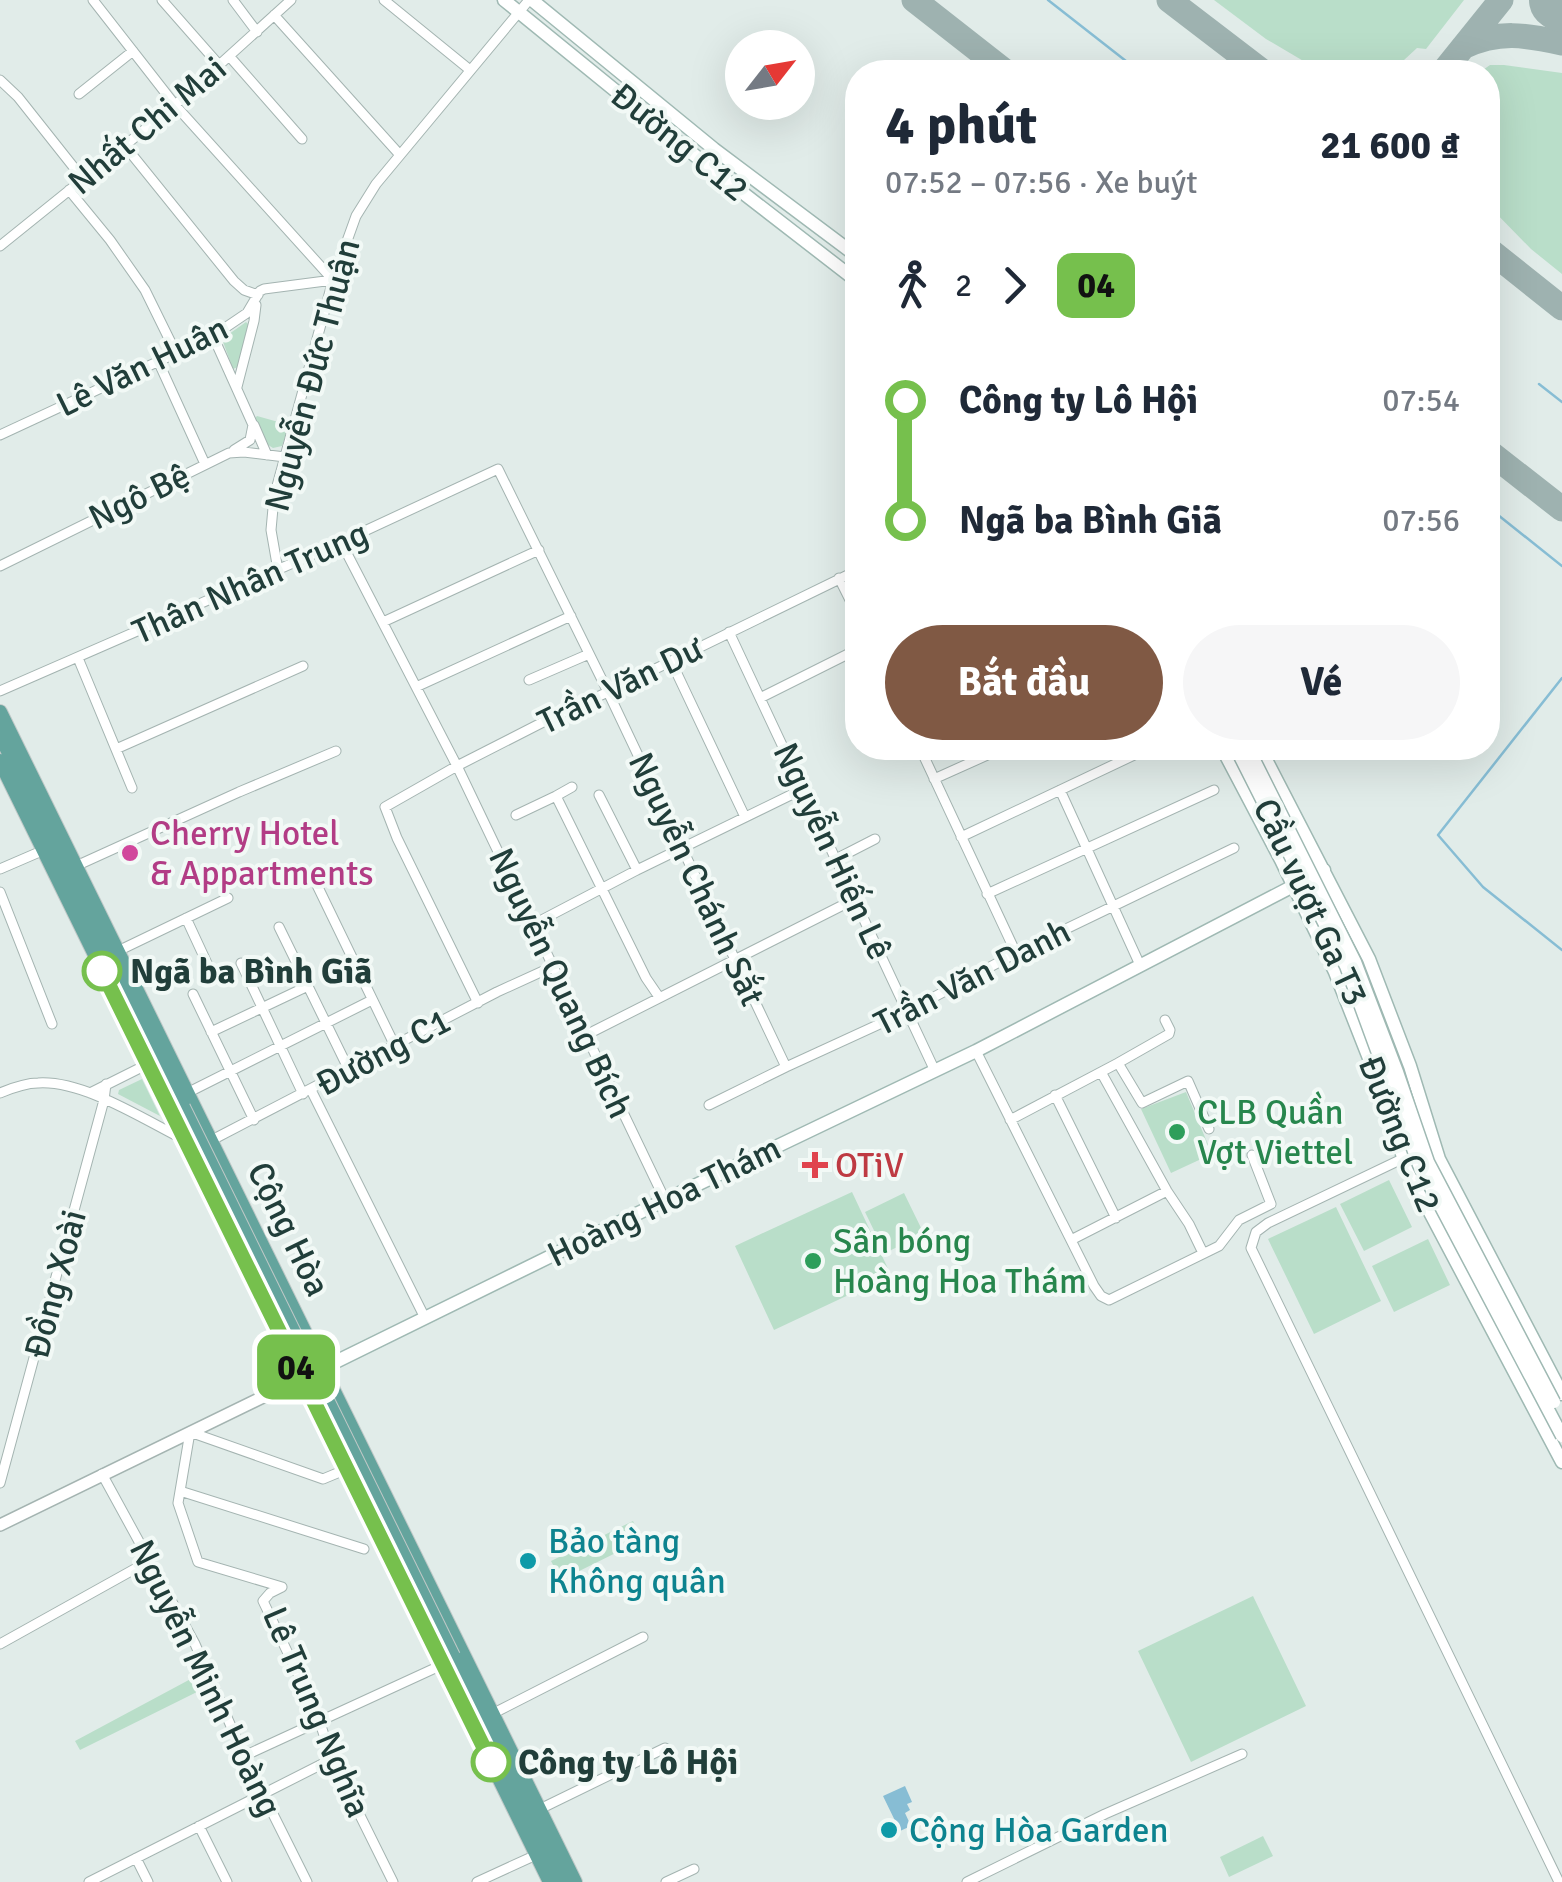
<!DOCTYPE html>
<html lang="vi">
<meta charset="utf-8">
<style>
:root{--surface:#fff;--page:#f6f6f7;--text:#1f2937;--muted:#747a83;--accent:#805944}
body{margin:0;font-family:Signika,sans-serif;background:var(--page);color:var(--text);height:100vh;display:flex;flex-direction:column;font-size:38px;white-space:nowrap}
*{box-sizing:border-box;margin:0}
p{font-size:32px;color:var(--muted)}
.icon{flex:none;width:55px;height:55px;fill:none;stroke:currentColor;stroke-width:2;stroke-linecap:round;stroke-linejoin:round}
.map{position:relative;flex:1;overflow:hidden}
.side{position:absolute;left:845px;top:60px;width:655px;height:700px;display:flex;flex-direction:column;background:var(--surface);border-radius:40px;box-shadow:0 10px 40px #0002}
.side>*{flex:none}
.badge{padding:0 20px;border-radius:15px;font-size:35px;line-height:65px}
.needle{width:65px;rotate:59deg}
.controls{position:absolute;left:725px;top:30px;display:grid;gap:20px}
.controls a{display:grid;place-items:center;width:90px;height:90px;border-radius:50%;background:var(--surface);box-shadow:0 10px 40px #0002;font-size:50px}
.map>.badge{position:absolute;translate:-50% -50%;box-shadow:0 0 0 5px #fff}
.legs{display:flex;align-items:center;gap:15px;height:110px;padding:0 40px;font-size:32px}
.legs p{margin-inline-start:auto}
.head{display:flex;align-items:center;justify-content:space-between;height:170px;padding:0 40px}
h1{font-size:55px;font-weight:700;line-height:75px}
.primary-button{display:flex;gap:20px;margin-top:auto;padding:20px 40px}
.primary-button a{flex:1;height:115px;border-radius:60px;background:var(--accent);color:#fff;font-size:40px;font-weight:700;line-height:115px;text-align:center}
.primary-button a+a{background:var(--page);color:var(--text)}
ul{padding:0 40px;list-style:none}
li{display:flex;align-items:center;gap:35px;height:120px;font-size:38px}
li i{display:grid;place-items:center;width:15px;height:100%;margin:0 12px;background:currentColor}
li i::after{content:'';width:25px;height:25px;margin:-12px;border:8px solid;border-radius:50%;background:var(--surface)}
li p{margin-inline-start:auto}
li:first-child i{background:linear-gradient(#0000 50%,currentColor 0)}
li:last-child i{background:linear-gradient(currentColor 50%,#0000 0)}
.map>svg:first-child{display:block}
.green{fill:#b9dec9}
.water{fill:#87bdd4}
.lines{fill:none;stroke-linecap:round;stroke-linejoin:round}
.stream{stroke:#87bdd4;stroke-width:2.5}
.taxiway{stroke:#9eb2b0;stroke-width:25}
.runway{stroke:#9eb2b0;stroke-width:60}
.minor-casing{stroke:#a4b4b1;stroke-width:11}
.tertiary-casing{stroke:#a4b4b1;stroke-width:14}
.secondary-casing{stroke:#9fb9b3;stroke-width:15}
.primary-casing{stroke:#c1c9c8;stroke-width:16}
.minor{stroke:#fff;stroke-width:9}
.tertiary{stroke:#fff;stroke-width:11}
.secondary{stroke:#fff;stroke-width:12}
.primary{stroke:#64a49d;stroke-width:14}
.secondary-bridge-casing{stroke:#9fb9b3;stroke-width:15;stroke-linecap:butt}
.primary-bridge-casing{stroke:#c1c9c8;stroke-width:16;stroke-linecap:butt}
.secondary-bridge{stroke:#fff;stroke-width:12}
.primary-bridge{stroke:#64a49d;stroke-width:14}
.line-1-casing{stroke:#fff;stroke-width:22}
.line-1{stroke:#76c04d;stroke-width:15}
.hotel-dot{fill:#d1479c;stroke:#f2f9f6;stroke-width:4}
.stop-1-dot{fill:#fff;stroke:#76c04d;stroke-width:5}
.leisure-dot{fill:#2e9e5b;stroke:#f2f9f6;stroke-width:4}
.health-dot{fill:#e0444e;stroke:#f2f9f6;stroke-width:4}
.culture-dot{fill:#0f9aa8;stroke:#f2f9f6;stroke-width:4}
.labels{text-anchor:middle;stroke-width:8;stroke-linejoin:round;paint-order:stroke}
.street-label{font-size:35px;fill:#213e3a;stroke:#f2f9f6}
.hotel-label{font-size:35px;fill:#b23c85;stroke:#f2f9f6;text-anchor:start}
.stop-label{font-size:35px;font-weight:bold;fill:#213e3a;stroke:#f2f9f6;text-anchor:start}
.leisure-label{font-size:35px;fill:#27864d;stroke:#f2f9f6;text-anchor:start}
.health-label{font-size:35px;fill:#be3a42;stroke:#f2f9f6;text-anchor:start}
.culture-label{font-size:35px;fill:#0d838f;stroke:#f2f9f6;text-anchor:start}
</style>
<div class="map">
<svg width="1562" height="1882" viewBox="0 0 1562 1882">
<rect width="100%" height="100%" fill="#e1ece9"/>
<path class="green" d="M 1214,0 L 1464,0 L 1426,49 L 1417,48 L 1391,72 L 1322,72 L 1266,39 Z
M 1490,65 L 1504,65 L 1562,73 L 1562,274 L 1531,249 L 1488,205 L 1488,72 L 1480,72 Z
M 246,322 L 248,324 L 238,367 L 233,369 L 222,339 Z
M 257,416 L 289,425 L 282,446 L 273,448 L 265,443 L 254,419 Z
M 142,1079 L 160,1116 L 118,1094 L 119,1090 Z
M 1186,1092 L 1212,1154 L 1171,1173 L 1141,1109 Z
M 1389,1180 L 1412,1227 L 1364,1251 L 1340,1204 Z
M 852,1192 L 891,1275 L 774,1330 L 735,1246 Z
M 904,1193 L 924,1234 L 885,1253 L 865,1212 Z
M 1336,1207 L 1381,1301 L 1314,1334 L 1268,1239 Z
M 1428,1239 L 1450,1285 L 1394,1312 L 1372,1266 Z
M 633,1521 L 642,1540 L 561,1580 L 551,1561 Z
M 1253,1596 L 1306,1706 L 1191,1762 L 1138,1651 Z
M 200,1674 L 207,1687 L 80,1750 L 75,1741 Z
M 1263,1836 L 1273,1856 L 1229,1877 L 1220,1857 Z"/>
<path class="water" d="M 905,1786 L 912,1802 L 907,1804 L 910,1810 L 905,1813 L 911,1826 L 900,1831 L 883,1796 Z"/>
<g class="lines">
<path class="stream" d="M 1048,0 L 1140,72
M 1539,384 L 1562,402
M 1488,507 L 1562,566
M 1562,678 L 1438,835 L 1483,887 L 1562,950"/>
<path class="taxiway" d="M 914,0 L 1006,72
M 1169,0 L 1263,72
M 1463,47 C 1499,30 1525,35 1562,43
M 1443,72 L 1501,0
M 1488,249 L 1562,308
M 1488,451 L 1562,509"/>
<path class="runway" d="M 1559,0 L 1562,2"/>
<defs>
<path id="minor" d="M 93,0 L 175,105 L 333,280
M 162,0 L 220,66
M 233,0 L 257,32
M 384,0 L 470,70
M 274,15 L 400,155
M 230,57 L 302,139
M 0,80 L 18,97 L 83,179
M 79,94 L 133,51
M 125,146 L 234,281 L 244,290 L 258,295
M 69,190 L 110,240 L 145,290 L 176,353
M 0,246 L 175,105 L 291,0
M 213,336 L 253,425 L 250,440 L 234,450
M 158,361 L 205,464
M 237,387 L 254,321 L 256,305
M 254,425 L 267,455
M 0,435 L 213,336 L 247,313 L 260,291 L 264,289 L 333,280
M 341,542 L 457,766 L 665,1200
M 0,566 L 229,453 L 244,452 L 285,457
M 278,570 L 271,530 L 274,497 L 333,280 L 356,216 L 376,184 L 529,0
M 839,578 L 858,616
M 383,622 L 539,550
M 729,632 L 935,1071
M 78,658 L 132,788
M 671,661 L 745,817
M 529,680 L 589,654
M 416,687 L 571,616
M 0,691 L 341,542 L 498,469 L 608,692 L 786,1067
M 760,698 L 858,649
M 920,748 L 1016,953
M 116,749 L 303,666
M 934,779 L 1003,748
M 572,787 L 556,796 L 646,978 L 659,997
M 1060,790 L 1140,965
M 599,795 L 637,870
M 516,815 L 556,796
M 961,837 L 1149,748
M 836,859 L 875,839
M 76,866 L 239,792 L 336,751
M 0,869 L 44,850
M 315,881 L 395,1046
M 0,892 L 52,1024
M 987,894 L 1214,790
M 186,918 L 212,974
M 534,924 L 637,870 L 803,789
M 279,927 L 349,1070
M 118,951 L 228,898
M 241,963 L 303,1094
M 193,994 L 254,1120
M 478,1003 L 397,838 L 385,807 L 457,766 L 553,717 L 608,692 L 858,570
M 211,1032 L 308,986
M 586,1035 L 855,899
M 976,1051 L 1094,1286 L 1101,1296 L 1109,1300 L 1219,1246 L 1239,1220 L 1271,1204 L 1252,1155
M 1118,1063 L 1169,1034 L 1170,1030 L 1165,1020
M 1101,1072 L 1167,1191 L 1189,1224 L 1203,1253
M 311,1090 L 425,1318
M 189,1092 L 372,1000
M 0,1093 C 12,1088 25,1083 38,1083 C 83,1080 143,1119 183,1139
M 90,1093 L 148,1064
M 1055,1095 L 1116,1218
M 709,1105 L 786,1067 L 908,1011 L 1016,953 L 1234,848
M 1010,1120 L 1118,1063 L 1142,1103 L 1188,1081 L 1209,1129
M 212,1140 L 497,992 L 554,966
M 1404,1158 L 1268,1223 L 1256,1232 L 1251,1248 L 1559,1882
M 1071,1240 L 1167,1191
M 102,1474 L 195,1644 L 244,1756 L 307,1882
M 0,1483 L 104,1100 L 106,1084
M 180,1491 L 364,1549
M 282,1587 L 198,1562 L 178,1503 L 190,1432 L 323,1479 L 347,1469
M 282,1587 L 270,1593 L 263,1601 L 317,1714 L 332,1759 L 393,1882
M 0,1644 L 149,1561
M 494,1713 L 643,1637
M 244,1756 L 444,1664
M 540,1809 L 665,1748
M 199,1826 L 227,1882
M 136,1858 L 148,1882
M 89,1882 L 332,1759
M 477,1882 L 536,1855
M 666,1882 L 694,1869
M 967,1882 L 1105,1814 L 1242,1754"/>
<path id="tertiary" d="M 0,1525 L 302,1378"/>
<path id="secondary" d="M 504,0 L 703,162 L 858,282
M 532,0 L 714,149 L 858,257
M 1222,748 L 1281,860 L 1335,972 L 1378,1081 L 1407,1169 L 1562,1462
M 1260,748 L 1369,959 L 1410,1066 L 1439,1159 L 1562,1394
M 313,1373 L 665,1200 L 976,1051 L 1324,870"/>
<path id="primary" d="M 0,712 L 575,1882
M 0,735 L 183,1107
M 0,761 L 550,1882
M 453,1656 L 563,1882"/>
</defs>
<use href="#minor" class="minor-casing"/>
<use href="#tertiary" class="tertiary-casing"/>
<use href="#secondary" class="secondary-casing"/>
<use href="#primary" class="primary-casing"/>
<use href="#minor" class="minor"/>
<use href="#tertiary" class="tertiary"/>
<use href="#secondary" class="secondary"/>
<use href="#primary" class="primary"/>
<defs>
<path id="secondary-bridge" d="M 1236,748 L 1346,966 L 1419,1165 L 1562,1436
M 1248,748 L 1355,962 L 1397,1072 L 1428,1162 L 1554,1402"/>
<path id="primary-bridge" d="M 183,1107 L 453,1656"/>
</defs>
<use href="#secondary-bridge" class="secondary-bridge-casing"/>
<use href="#primary-bridge" class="primary-bridge-casing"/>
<use href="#secondary-bridge" class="secondary-bridge"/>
<use href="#primary-bridge" class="primary-bridge"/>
</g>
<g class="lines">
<defs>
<path id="line-1" d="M 102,971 L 491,1762"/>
</defs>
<use href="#line-1" class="line-1-casing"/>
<use href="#line-1" class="line-1"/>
</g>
<circle class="hotel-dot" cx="130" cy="853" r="10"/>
<g class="stop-1-dot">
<circle cx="102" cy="971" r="18"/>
<circle cx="491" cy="1762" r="18"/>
</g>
<g class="leisure-dot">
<circle cx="1177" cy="1132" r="10"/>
<circle cx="813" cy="1261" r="10"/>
</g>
<path class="health-dot" d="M810 1150h10v10h10v10h-10v10h-10v-10h-10v-10h10z"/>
<g class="culture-dot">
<circle cx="528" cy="1561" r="10"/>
<circle cx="889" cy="1830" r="10"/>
</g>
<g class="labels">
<g class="street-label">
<text transform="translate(147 125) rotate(-40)" y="12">Nhất Chi Mai</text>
<text transform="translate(680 142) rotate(39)" y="12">Đường C12</text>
<text transform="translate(142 366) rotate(-26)" y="12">Lê Văn Huân</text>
<text transform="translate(312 375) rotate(-75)" y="12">Nguyễn Đức Thuận</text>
<text transform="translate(139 496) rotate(-26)" y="12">Ngô Bệ</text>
<text transform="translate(250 582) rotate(-24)" y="12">Thân Nhân Trung</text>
<text transform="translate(620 685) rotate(-26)" y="12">Trần Văn Dư</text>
<text transform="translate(833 851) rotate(65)" y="12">Nguyễn Hiến Lê</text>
<text transform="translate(697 879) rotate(65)" y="12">Nguyễn Chánh Sắt</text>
<text transform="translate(1311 902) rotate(65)" y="12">Cầu vượt Ga T3</text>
<text transform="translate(972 977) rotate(-27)" y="12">Trần Văn Danh</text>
<text transform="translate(561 983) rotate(65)" y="12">Nguyễn Quang Bích</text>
<text transform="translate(383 1052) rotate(-28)" y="12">Đường C1</text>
<text transform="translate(1400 1134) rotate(68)" y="12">Đường C12</text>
<text transform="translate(664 1201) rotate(-26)" y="12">Hoàng Hoa Thám</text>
<text transform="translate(289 1229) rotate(64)" y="12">Cộng Hòa</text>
<text transform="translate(55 1284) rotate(-75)" y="12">Đồng Xoài</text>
<text transform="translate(206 1678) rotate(64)" y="12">Nguyễn Minh Hoàng</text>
<text transform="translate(317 1712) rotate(67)" y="12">Lê Trung Nghĩa</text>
</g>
<g class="hotel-label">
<text x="150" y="845">Cherry Hotel<tspan x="150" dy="40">&amp; Appartments</tspan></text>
</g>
<g class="stop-label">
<text x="130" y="983">Ngã ba Bình Giã</text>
<text x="518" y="1774">Công ty Lô Hội</text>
</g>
<g class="leisure-label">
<text x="1197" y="1124">CLB Quần<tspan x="1197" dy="40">Vợt Viettel</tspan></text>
<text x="833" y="1253">Sân bóng<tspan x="833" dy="40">Hoàng Hoa Thám</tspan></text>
</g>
<g class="health-label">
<text x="835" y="1177">OTiV</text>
</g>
<g class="culture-label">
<text x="548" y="1553">Bảo tàng<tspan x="548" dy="40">Không quân</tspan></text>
<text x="909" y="1842">Cộng Hòa Garden</text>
</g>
</g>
</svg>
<div class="controls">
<a><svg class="needle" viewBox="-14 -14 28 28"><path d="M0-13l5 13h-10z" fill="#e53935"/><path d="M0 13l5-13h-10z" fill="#747a83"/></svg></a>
</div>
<b class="badge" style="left:296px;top:1367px;background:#76c04d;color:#111">04</b>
<section class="side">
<div class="head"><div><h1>4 phút</h1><p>07:52 – 07:56 · Xe buýt</p></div><b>21 600 ₫</b></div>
<div class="legs"><svg class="icon" aria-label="walk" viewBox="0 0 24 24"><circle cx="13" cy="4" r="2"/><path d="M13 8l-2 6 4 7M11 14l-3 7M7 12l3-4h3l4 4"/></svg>2<svg class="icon" aria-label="forward" viewBox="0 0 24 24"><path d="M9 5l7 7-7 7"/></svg><b class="badge" style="background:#76c04d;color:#111">04</b></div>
<ul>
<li><i style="color:#76c04d"></i><b>Công ty Lô Hội</b><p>07:54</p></li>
<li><i style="color:#76c04d"></i><b>Ngã ba Bình Giã</b><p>07:56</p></li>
</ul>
<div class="primary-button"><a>Bắt đầu</a><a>Vé</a></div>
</section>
</div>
